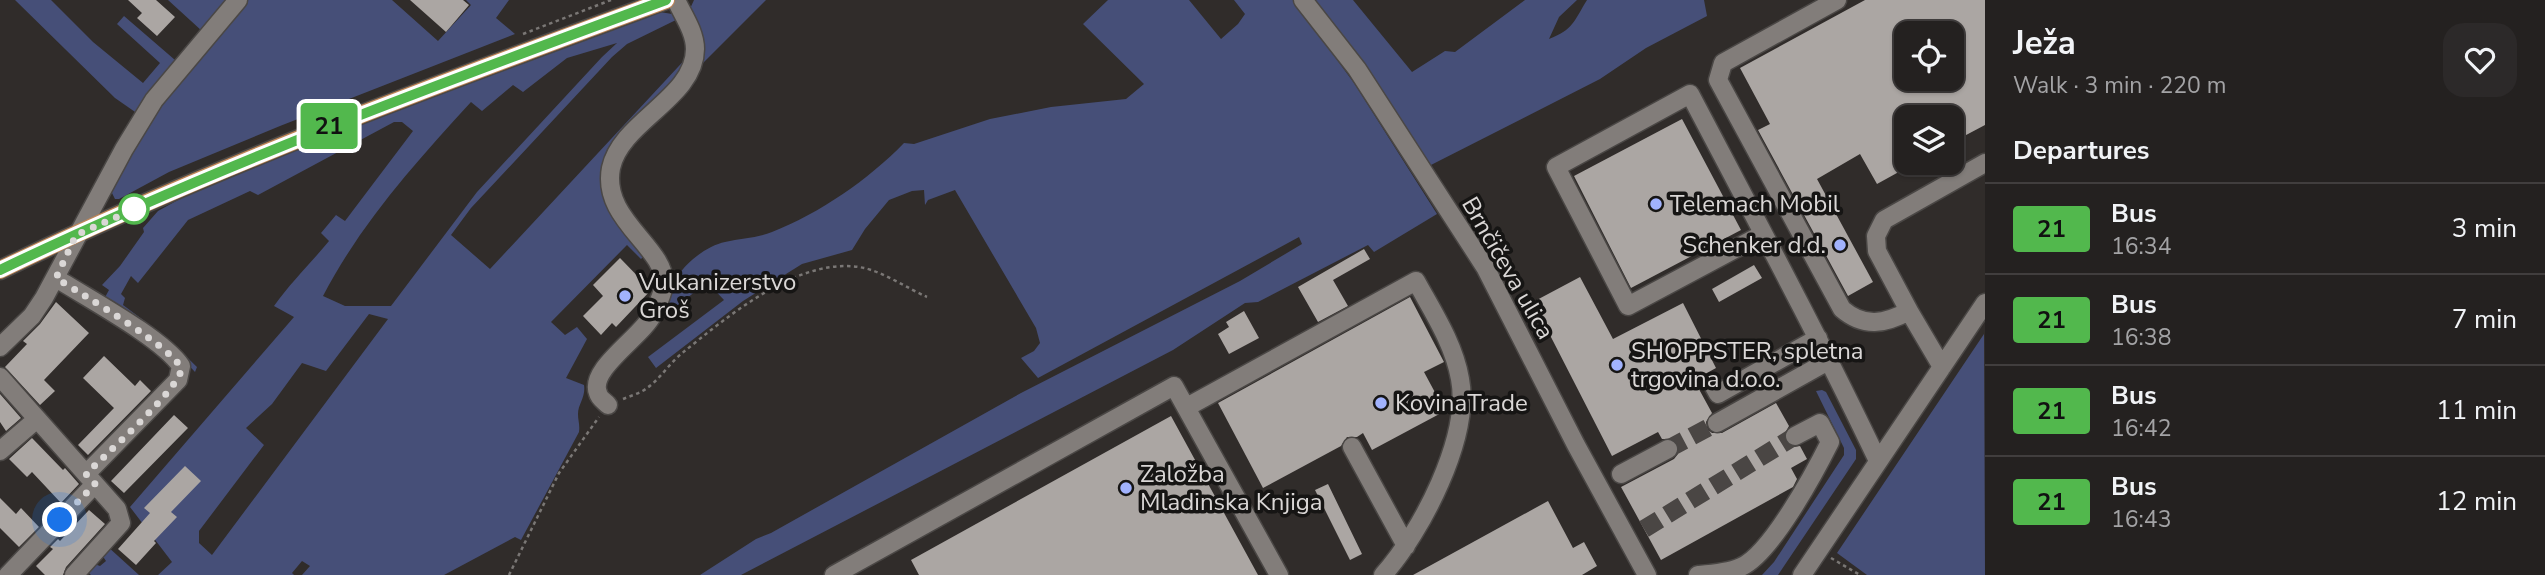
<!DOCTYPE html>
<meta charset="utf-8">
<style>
:root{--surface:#242120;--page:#2c2929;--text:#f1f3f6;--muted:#a3a3a5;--line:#413e3e}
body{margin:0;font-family:"Nunito Sans",sans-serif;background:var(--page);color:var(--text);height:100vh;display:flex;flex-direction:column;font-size:26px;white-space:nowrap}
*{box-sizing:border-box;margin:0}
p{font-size:23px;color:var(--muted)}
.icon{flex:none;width:38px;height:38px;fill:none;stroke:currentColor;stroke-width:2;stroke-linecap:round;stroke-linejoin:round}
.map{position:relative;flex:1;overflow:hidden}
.details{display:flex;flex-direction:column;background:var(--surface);width:560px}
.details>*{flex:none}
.badge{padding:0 14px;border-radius:5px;font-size:24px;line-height:46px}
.fabs{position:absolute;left:1894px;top:21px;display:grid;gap:14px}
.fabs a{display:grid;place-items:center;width:70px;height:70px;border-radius:14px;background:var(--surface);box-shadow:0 2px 5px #0004,0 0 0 2px var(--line);font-size:35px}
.you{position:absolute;width:35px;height:35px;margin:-18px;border:5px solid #fff;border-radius:50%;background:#1a73e8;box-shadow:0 0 0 10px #1a73e833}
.map>.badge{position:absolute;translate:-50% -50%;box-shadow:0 0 0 4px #fff}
h2{padding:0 28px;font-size:26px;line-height:63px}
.round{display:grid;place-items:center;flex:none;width:74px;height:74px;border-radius:21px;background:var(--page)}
.summary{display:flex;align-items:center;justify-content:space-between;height:119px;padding:0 28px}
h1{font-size:33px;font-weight:700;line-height:52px}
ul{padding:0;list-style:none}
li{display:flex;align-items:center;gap:21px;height:91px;padding:0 28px;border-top:2px solid var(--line)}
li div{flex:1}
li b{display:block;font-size:26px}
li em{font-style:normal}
li .badge{min-width:77px;font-weight:700;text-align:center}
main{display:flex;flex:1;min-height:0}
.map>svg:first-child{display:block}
.green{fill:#464f78;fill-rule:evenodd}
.building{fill:#aba6a3;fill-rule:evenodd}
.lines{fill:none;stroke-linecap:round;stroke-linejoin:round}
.minor-tunnel{stroke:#4a4644;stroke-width:18;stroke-dasharray:18 9;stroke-linecap:butt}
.minor-casing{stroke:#4a4745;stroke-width:21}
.major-casing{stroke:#4a4745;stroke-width:21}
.path{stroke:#7a7775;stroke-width:2.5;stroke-dasharray:3.5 3.5;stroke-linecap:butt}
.minor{stroke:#827d7a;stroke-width:18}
.major{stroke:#bf8657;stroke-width:18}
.line-casing{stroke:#fff;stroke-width:16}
.line{stroke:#52b84d;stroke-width:10}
.walk{stroke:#dad7d6;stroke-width:7;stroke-dasharray:0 12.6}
.poi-dot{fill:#a1b2fd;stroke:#161514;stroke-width:2.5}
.stop-dot{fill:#fff;stroke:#52b84d;stroke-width:3.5}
.labels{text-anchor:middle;stroke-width:7;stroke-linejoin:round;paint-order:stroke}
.poi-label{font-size:24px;fill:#dad7d6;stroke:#161514;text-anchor:start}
.street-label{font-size:24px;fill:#dad7d6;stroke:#161514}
</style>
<main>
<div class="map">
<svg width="1985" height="575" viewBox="0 0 1985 575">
<rect width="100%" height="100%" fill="#302c2a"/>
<path class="green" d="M 15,0 L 51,0 L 93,42 L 143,83 L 160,63 L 117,24 L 124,16 L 175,60 L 138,114 L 115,98 Z
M 168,0 L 227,0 L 202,31 Z
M 245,0 L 392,0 L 438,41 L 471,5 L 466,0 L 509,0 L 496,18 L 515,34 L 280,126 L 169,172 L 119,199 L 115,199 L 110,189 L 151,119 L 170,92 Z
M 694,0 L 766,0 L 698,68 L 689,11 Z
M 1108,0 L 1189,0 L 1221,39 L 1238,24 L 1245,14 L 1234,0 L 1293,0 L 1354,83 L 1437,214 L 1374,252 L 1368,245 L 1258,302 L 1245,303 L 1173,350 L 741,575 L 700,575 L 756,539 L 771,533 L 1021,393 L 1240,281 L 1302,244 L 1299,237 L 1038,378 L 1021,358 L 1034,351 L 1040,343 L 1036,328 L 955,190 L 928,200 L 925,205 L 924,190 L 912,191 L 889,200 L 865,229 L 852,250 L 802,264 L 743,301 L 656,368 L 648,357 L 724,300 L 707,282 L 660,320 C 666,306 670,289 678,276 C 687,261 709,245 725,242 C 741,238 757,238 772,232 C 820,213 868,180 904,143 L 914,144 L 990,119 L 1051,107 L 1126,99 L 1144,84 L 1083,24 Z
M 1309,0 L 1353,0 L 1412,72 L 1445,51 L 1455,52 L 1525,0 L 1577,0 L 1559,17 L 1549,39 C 1573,30 1574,21 1587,0 L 1704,0 L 1707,16 L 1646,48 L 1600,79 L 1427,167 Z
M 660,12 L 672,14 L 680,18 L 627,44 L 612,57 L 471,208 L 451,235 L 490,269 L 691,53 L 688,65 L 607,166 L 633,241 L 643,257 L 641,259 L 627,245 L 551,322 L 565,335 L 577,327 L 587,339 L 566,378 L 584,385 C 586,397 578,404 578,414 C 578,421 580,424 579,432 L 521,540 L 515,537 L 444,575 L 302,575 L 310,566 L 302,561 L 292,573 L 294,575 L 158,575 L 172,562 L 130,507 L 294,317 L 274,306 C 291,282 311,263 329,241 L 321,233 L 336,215 L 345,221 L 413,131 L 402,122 L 394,122 L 258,195 L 250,191 L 188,220 L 138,283 L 131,276 L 121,294 L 125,298 L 123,305 L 166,337 L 197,367 L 195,372 L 169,344 L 103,301 L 109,290 L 102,285 L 120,266 L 144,232 L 143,228 L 158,211 L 187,195 L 297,149 L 376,117 ZM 617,43 L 602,57 L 477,192 L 391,306 L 345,306 L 323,296 C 361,223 416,162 471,102 L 482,111 L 513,85 L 523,92 L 567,58 ZM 369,314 L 388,319 L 212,555 L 199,543 L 199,531 L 264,445 L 246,428 L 272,404 L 302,363 L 326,371 Z
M 1984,334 L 1985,575 L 1867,575 L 1837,553 Z
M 1822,390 L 1826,392 L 1856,450 L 1856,459 L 1778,575 L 1762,575 L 1774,562 L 1844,455 L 1844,448 L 1816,391 Z
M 107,546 L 139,575 L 91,575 L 84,568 L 89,562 L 100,566 L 106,561 L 100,552 Z"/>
<path class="building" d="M 128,0 L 156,0 L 175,17 L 157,36 L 137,18 L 142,13 Z
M 410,0 L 463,0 L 469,5 L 446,32 Z
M 1865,0 L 1985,0 L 1985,125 L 1951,143 L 1951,117 L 1906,117 L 1906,168 L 1877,184 L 1860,154 L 1817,179 L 1873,282 L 1848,296 L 1758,130 L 1770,124 L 1740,68 ZM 1906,33 L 1951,33 L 1951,79 L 1906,79 Z
M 1682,119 L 1741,230 L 1631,288 L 1574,176 Z
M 1364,249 L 1370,259 L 1333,280 L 1348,306 L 1318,322 L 1298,287 Z
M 620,258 L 651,290 L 616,327 L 612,323 L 601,335 L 583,316 L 603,296 L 593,285 Z
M 1754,265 L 1762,278 L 1719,302 L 1712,289 Z
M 1580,277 L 1613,339 L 1683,303 L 1716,368 L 1694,380 L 1712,413 L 1706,422 L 1707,429 L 1712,433 L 1722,433 L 1776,403 L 1789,426 L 1784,435 L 1785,442 L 1794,447 L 1800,446 L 1807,459 L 1791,468 L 1797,479 L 1793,487 L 1661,560 L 1621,487 L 1674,459 L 1678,454 L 1678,444 L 1673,439 L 1662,439 L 1658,432 L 1612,456 L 1533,302 Z
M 1410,297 L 1444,362 L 1424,372 L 1445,411 L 1372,450 L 1363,433 L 1357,437 L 1347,437 L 1341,446 L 1263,488 L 1218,403 Z
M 56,302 L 89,333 L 44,380 L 55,391 L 40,405 L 5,367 L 27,344 L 23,341 L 40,324 Z
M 1244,311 L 1259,338 L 1229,354 L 1218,334 L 1229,327 L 1226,322 Z
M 104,356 L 135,386 L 140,380 L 151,391 L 88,455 L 78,445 L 114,408 L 83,378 Z
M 0,394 L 21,418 L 6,431 L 0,422 Z
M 174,415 L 188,428 L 124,493 L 111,481 Z
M 1171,416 L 1258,575 L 919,575 L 911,560 Z
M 32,438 L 63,470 L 65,468 L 79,484 L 61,503 L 32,472 L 27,477 L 9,459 Z
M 185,466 L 201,481 L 171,512 L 177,517 L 154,541 L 156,543 L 136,565 L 118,549 L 150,513 L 144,508 Z
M 1328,484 L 1362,554 L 1350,560 L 1315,490 Z
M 0,498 L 16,514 L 21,508 L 39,527 L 19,547 L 0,528 Z
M 1548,501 L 1573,548 L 1584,542 L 1597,566 L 1582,575 L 1413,575 Z
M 89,510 L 105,524 L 66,567 L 63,575 L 45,575 L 36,566 L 53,549 L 50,547 L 58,539 L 60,541 Z"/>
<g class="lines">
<path class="minor-tunnel" d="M 1668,449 L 1717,423
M 1644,529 L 1795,436"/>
<defs>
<path id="minor" d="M 1303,0 L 1357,69 L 1485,267 L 1576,445 L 1647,575
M 1837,0 L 1723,63 L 1718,80 L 1842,309 C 1864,328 1885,324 1909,311 L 1942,367
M 1763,234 L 1628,306 L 1556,167 L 1690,94 C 1754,216 1819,337 1878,461
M 56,278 C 87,298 162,338 181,366 L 178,380 L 86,474
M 1909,311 L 1877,251 L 1876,236 L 1884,220 L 1985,163
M 0,347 L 32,316 L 44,298 L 124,149 L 154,100 L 238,0
M 0,377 L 117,509 L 121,523 L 74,575
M 1713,385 L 1718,394 L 1818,338
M 608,405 C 604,401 599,398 598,393 C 588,369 643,336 653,314 C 657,306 663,293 664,284 C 666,247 601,220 611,168 C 621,121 695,98 695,49 C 695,32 683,15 676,0
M 1187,407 L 1416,281 C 1433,312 1454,344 1460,379 C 1471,437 1421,533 1383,575
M 1717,423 L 1830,360
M 1352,447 L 1406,546
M 0,451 L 37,419
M 1621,474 L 1668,449
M 8,575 L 95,484
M 834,575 L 1174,386 L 1279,575
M 1698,575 C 1712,574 1728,573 1741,567 C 1771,554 1815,472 1830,442 L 1820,423 L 1795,436
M 1802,575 L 1985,303"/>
<path id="major" d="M 0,270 C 216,165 441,83 666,0"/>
</defs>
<use href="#minor" class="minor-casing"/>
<use href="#major" class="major-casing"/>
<path class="path" d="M 523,34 L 611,0
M 623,399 C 630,396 641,393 647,388 C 660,379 669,364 681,354 C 727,317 801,254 864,268 C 883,272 909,289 927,297
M 1831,558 L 1860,575
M 509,575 L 559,473 L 599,417"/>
<use href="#minor" class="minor"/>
<use href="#major" class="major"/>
</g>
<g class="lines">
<defs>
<path id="line" d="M 0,270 C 216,166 441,83 666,0"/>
</defs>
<use href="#line" class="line-casing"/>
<use href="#line" class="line"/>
<path class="walk" d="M 60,520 L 95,484 L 86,474 C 103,457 179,389 181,370 C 182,353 75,290 56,278 L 76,235 L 137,208 L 134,209"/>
</g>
<g class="poi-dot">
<circle cx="1656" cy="204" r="7"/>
<circle cx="1840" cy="245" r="7"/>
<circle cx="625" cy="296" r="7"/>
<circle cx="1617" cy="365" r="7"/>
<circle cx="1381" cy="403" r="7"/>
<circle cx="1126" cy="488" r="7"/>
</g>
<circle class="stop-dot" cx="134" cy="209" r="14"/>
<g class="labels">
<g class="poi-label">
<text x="1670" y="212">Telemach Mobil</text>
<text x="1826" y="253" text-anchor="end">Schenker d.d.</text>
<text x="639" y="290">Vulkanizerstvo<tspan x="639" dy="28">Groš</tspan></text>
<text x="1631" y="359">SHOPPSTER, spletna<tspan x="1631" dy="28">trgovina d.o.o.</tspan></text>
<text x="1395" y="411">KovinaTrade</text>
<text x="1140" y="482">Založba<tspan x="1140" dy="28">Mladinska Knjiga</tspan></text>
</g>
<g class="street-label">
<text transform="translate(1508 268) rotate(60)" y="8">Brnčičeva ulica</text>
</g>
</g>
</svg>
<div class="fabs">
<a><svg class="icon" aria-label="locate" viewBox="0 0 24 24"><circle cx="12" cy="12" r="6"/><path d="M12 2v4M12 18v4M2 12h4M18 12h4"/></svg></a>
<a><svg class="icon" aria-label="layers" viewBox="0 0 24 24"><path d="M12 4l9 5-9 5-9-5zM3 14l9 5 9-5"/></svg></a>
</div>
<div class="you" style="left:60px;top:520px"></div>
<b class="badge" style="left:329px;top:126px;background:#52b84d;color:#111">21</b>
</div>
<section class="details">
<div class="summary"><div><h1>Ježa</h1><p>Walk · 3 min · 220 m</p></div><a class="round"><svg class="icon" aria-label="heart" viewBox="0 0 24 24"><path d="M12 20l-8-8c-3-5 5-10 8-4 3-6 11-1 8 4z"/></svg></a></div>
<h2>Departures</h2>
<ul>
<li><span class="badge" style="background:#52b84d;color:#111">21</span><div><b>Bus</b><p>16:34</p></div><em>3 min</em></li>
<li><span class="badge" style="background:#52b84d;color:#111">21</span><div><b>Bus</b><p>16:38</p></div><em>7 min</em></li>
<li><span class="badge" style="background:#52b84d;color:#111">21</span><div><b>Bus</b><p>16:42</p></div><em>11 min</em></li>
<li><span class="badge" style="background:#52b84d;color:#111">21</span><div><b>Bus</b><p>16:43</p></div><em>12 min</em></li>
</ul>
</section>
</main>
